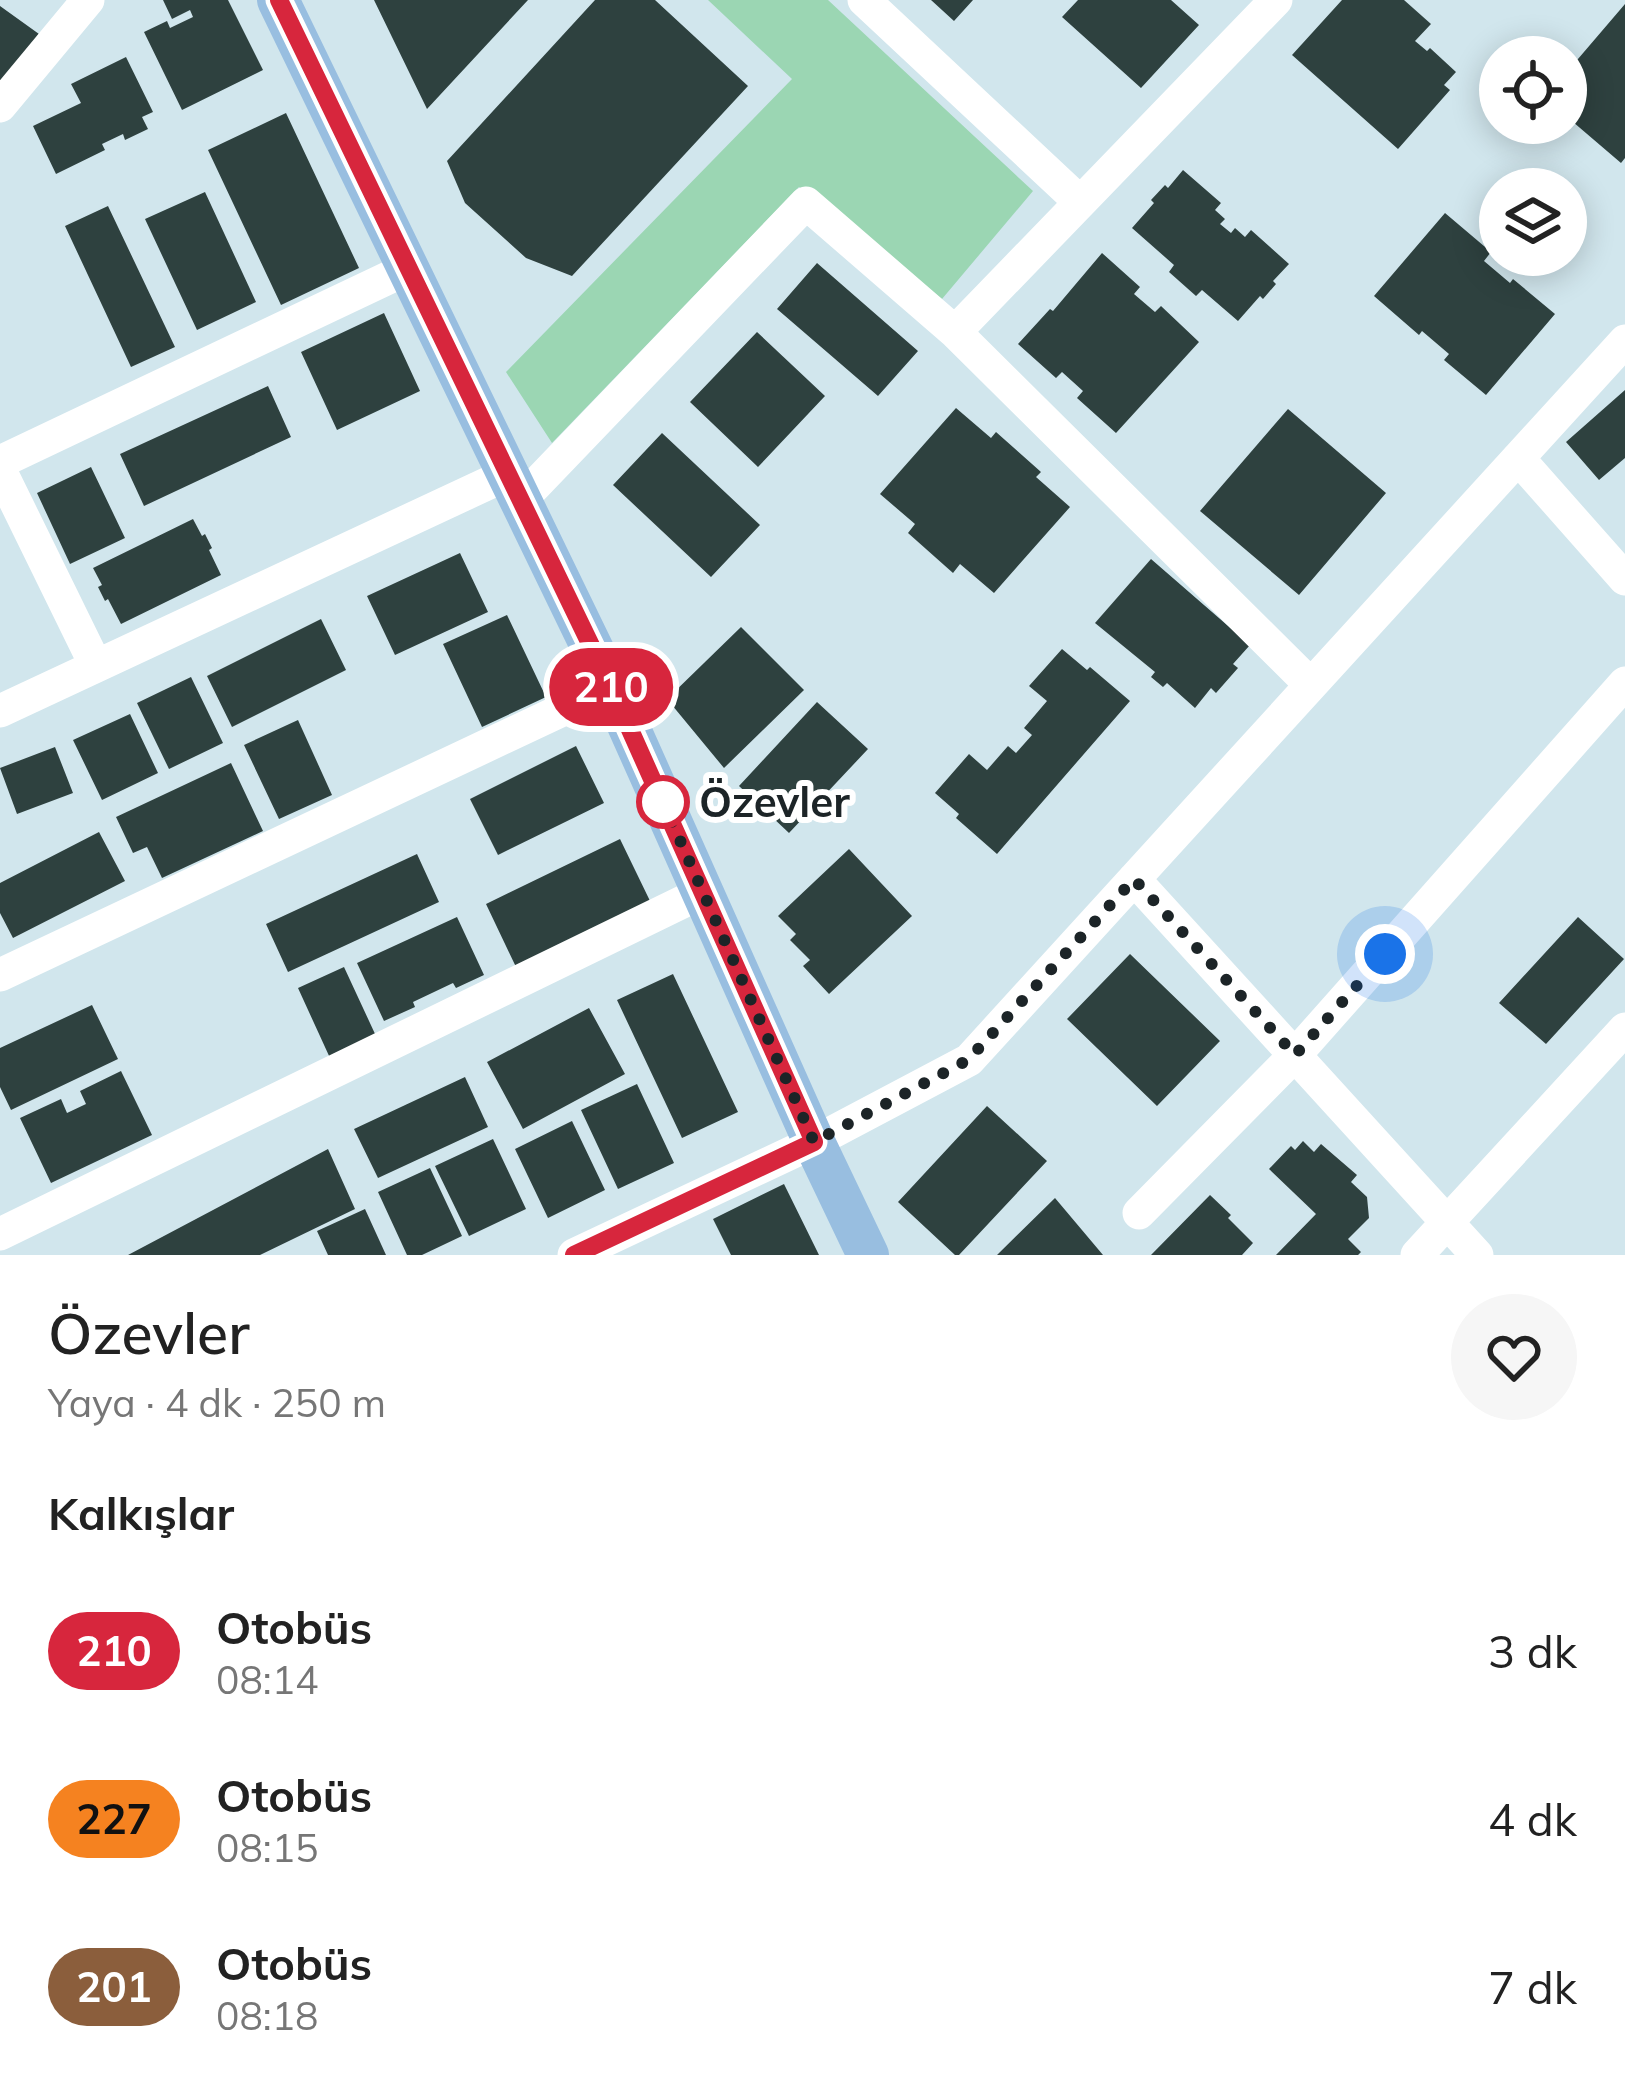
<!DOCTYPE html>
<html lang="tr">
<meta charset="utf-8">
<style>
:root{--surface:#fff;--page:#f6f6f6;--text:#222;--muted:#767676}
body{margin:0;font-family:Mulish,sans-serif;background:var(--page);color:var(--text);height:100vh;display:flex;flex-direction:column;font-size:45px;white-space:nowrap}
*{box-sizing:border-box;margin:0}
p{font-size:39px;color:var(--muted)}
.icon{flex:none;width:66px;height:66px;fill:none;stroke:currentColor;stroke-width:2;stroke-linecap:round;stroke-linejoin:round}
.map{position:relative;height:1255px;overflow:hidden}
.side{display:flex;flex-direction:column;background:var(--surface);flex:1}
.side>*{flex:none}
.badge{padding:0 24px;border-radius:39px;font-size:42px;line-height:78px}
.controls{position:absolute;left:1479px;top:36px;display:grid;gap:24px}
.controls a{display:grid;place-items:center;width:108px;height:108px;border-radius:50%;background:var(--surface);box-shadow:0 6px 30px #0003;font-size:60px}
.you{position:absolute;width:60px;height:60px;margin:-30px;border:9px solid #fff;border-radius:50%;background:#1a73e8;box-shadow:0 0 0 18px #1a73e833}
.map>.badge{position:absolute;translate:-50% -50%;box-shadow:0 0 0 6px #fff}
h2{padding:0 48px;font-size:45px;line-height:108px}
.round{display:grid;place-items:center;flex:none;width:126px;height:126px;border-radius:63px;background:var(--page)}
.overview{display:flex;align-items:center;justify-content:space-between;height:204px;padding:0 48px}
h1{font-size:57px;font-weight:600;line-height:90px}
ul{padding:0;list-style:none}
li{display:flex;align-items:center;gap:36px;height:168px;padding:0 48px}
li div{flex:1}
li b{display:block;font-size:45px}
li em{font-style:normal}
li .badge{min-width:132px;font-weight:700;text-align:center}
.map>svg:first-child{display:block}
.green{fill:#9bd6b3}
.building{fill:#2e413f}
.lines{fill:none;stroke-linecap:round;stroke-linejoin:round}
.minor{stroke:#fff;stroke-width:33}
.major{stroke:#98bee0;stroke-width:42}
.line-casing{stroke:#fff;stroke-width:27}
.line{stroke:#d7263d;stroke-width:18}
.walk{stroke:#1c2427;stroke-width:12;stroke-dasharray:0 21.6}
.stop-dot{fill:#fff;stroke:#d7263d;stroke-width:6}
.labels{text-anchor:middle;stroke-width:12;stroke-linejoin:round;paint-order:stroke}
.stop-label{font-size:42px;font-weight:bold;fill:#1c2427;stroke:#fff;text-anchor:start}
</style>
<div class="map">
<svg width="1625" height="1255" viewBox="0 0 1625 1255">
<rect width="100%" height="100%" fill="#d1e6ed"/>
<path class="green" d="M 708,0 L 828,0 L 1033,191 L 942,299 L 799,187 L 552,443 L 506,372 L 792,79 Z"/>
<path class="building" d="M 163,0 L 228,0 L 263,70 L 182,110 L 144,32 L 167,21 L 170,28 L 193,17 L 190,10 L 172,19 Z
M 374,0 L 528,0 L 427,109 Z
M 595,0 L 655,0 L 748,86 L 572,276 L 526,258 L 465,203 L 447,161 Z
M 931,0 L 973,0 L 954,21 Z
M 1078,0 L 1171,0 L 1199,25 L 1141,88 L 1062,17 Z
M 1342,0 L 1404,0 L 1431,24 L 1415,41 L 1427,51 L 1430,48 L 1456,72 L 1444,85 L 1450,90 L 1398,149 L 1292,55 Z
M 1625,4 L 1625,158 L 1621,163 L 1566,116 L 1566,73 Z
M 0,6 L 39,34 L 0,88 Z
M 126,57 L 153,112 L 142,117 L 148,129 L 125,140 L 123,134 L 102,144 L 105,150 L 56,174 L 33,126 L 81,103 L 71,84 Z
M 286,113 L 359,268 L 281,305 L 208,150 Z
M 1183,170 L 1221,203 L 1215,210 L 1225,219 L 1220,224 L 1231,233 L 1235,228 L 1245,237 L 1251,230 L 1289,264 L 1273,281 L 1276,284 L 1263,299 L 1260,296 L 1238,321 L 1202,290 L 1196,296 L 1169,272 L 1174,265 L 1132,228 L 1154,203 L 1151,200 L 1165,185 L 1168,188 Z
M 205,192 L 256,302 L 197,330 L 145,219 Z
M 108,206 L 175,347 L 131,367 L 65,226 Z
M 1445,213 L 1491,252 L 1484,261 L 1510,283 L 1513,279 L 1555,314 L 1486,395 L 1444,360 L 1449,354 L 1422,331 L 1419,335 L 1374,296 Z
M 1102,253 L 1140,287 L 1134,294 L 1155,312 L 1161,306 L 1199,342 L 1116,433 L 1077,398 L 1083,391 L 1062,372 L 1056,378 L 1018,344 L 1050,309 L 1053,311 Z
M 817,263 L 918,351 L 878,396 L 777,309 Z
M 384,313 L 420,391 L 337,430 L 301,352 Z
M 757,332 L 825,396 L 758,467 L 690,402 Z
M 268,386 L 291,437 L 144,506 L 120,454 Z
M 1625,390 L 1625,458 L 1599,480 L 1566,442 Z
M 956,408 L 991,438 L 996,432 L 1041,472 L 1036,477 L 1070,507 L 994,593 L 960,564 L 953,573 L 908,533 L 915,524 L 880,494 Z
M 1288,409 L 1386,493 L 1299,595 L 1200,511 Z
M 662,433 L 760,525 L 711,577 L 613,485 Z
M 91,467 L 125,538 L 70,564 L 37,493 Z
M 193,519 L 202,536 L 205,534 L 212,548 L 209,550 L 221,575 L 121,624 L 108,599 L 105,601 L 98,587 L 102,585 L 93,568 Z
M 460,553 L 488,612 L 395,655 L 367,596 Z
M 1151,559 L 1250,645 L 1233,664 L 1238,668 L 1216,693 L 1211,688 L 1195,708 L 1167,683 L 1163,687 L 1151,677 L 1155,672 L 1095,623 Z
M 507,615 L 546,697 L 482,727 L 443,644 Z
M 321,619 L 346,670 L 232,727 L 207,676 Z
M 741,627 L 804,690 L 724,768 L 667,699 Z
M 1062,649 L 1087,670 L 1090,667 L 1130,701 L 997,854 L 956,818 L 959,814 L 935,793 L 969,754 L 987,770 L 1008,746 L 1016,753 L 1032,735 L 1024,728 L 1047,701 L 1029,686 Z
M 191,677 L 223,743 L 169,769 L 137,703 Z
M 817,702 L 868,749 L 789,833 L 739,786 Z
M 130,714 L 158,773 L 102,800 L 73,740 Z
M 298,720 L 332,795 L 279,819 L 244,745 Z
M 576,746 L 604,803 L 498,855 L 470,799 Z
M 55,747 L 73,793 L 17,814 L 0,768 Z
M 231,763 L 263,831 L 162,878 L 147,847 L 133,853 L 116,817 Z
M 99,832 L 125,881 L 13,938 L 0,913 L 0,883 Z
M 620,839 L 651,903 L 516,967 L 486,904 Z
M 849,849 L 912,916 L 829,994 L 803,966 L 810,960 L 790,940 L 796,934 L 778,916 Z
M 417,854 L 439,902 L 288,972 L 266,924 Z
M 457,917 L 484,975 L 456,988 L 453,983 L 413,1002 L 415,1007 L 384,1021 L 357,963 Z
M 1578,917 L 1624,959 L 1546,1044 L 1499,1003 Z
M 1130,954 L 1220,1041 L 1157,1106 L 1067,1019 Z
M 344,967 L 376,1036 L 330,1058 L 298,988 Z
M 673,974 L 738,1112 L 682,1138 L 617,1000 Z
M 92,1005 L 118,1059 L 11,1110 L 0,1087 L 0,1048 Z
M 589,1008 L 625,1074 L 523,1129 L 487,1062 Z
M 121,1071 L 152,1135 L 51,1183 L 20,1118 L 61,1099 L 67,1113 L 86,1104 L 80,1091 Z
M 465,1077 L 488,1127 L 378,1178 L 354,1129 Z
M 637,1084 L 674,1163 L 618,1189 L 581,1110 Z
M 987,1106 L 1047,1161 L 959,1255 L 955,1255 L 898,1202 Z
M 572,1121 L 605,1190 L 548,1218 L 515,1149 Z
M 493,1139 L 526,1209 L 469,1236 L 435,1166 Z
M 1303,1141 L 1314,1152 L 1321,1144 L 1357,1175 L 1351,1182 L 1367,1197 L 1369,1218 L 1348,1239 L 1361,1252 L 1358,1255 L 1276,1255 L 1316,1214 L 1269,1169 L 1291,1146 L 1295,1150 Z
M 328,1149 L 355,1209 L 260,1255 L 128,1255 Z
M 430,1168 L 462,1236 L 422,1255 L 407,1255 L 378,1192 Z
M 784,1184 L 819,1255 L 731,1255 L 713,1219 Z
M 1210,1195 L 1231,1215 L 1228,1218 L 1253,1243 L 1242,1255 L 1151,1255 Z
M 1055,1198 L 1103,1255 L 997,1255 Z
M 365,1209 L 386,1255 L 328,1255 L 317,1231 Z"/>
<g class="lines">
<path class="minor" d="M 864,0 L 1080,202
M 0,106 L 88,0
M 955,332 L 1276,0
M 1518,458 L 1625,579
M 0,462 L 409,268
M 0,470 L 96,666
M 521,500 L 806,203 L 955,332 L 1311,685
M 0,711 L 508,474
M 1134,879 L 1477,1255
M 0,975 L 611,687
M 1139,1213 L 1295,1055 L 1625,683
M 0,1234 L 703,892
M 574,1255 L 814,1142 L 969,1060 L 1625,341
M 1417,1255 L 1625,1029"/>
<path class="major" d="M 278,0 L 611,687 L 814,1142 L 868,1255"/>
</g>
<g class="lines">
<defs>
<path id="line" d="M 279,0 L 611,687 L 814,1142 L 574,1255"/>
</defs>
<use href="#line" class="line-casing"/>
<use href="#line" class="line"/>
<path class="walk" d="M 663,802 L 814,1142 L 968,1060 L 1134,879 L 1295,1055 L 1385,954"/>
</g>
<circle class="stop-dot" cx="663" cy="802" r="24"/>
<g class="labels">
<g class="stop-label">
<text x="699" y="817">Özevler</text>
</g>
</g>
</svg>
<div class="controls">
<a><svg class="icon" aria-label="locate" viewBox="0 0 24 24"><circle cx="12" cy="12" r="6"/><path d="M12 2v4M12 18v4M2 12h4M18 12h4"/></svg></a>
<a><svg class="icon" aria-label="layers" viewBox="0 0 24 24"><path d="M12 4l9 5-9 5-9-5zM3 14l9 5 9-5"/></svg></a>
</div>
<div class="you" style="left:1385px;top:954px"></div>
<b class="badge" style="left:611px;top:687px;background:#d7263d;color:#fff">210</b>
</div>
<section class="side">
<div class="overview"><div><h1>Özevler</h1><p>Yaya · 4 dk · 250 m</p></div><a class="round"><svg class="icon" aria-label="heart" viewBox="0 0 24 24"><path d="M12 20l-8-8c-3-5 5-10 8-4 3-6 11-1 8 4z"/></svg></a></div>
<h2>Kalkışlar</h2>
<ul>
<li><span class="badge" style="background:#d7263d;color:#fff">210</span><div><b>Otobüs</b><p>08:14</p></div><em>3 dk</em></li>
<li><span class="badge" style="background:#f58220;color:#111">227</span><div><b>Otobüs</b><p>08:15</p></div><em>4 dk</em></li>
<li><span class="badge" style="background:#8b5e3c;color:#fff">201</span><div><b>Otobüs</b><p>08:18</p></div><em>7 dk</em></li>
</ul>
</section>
